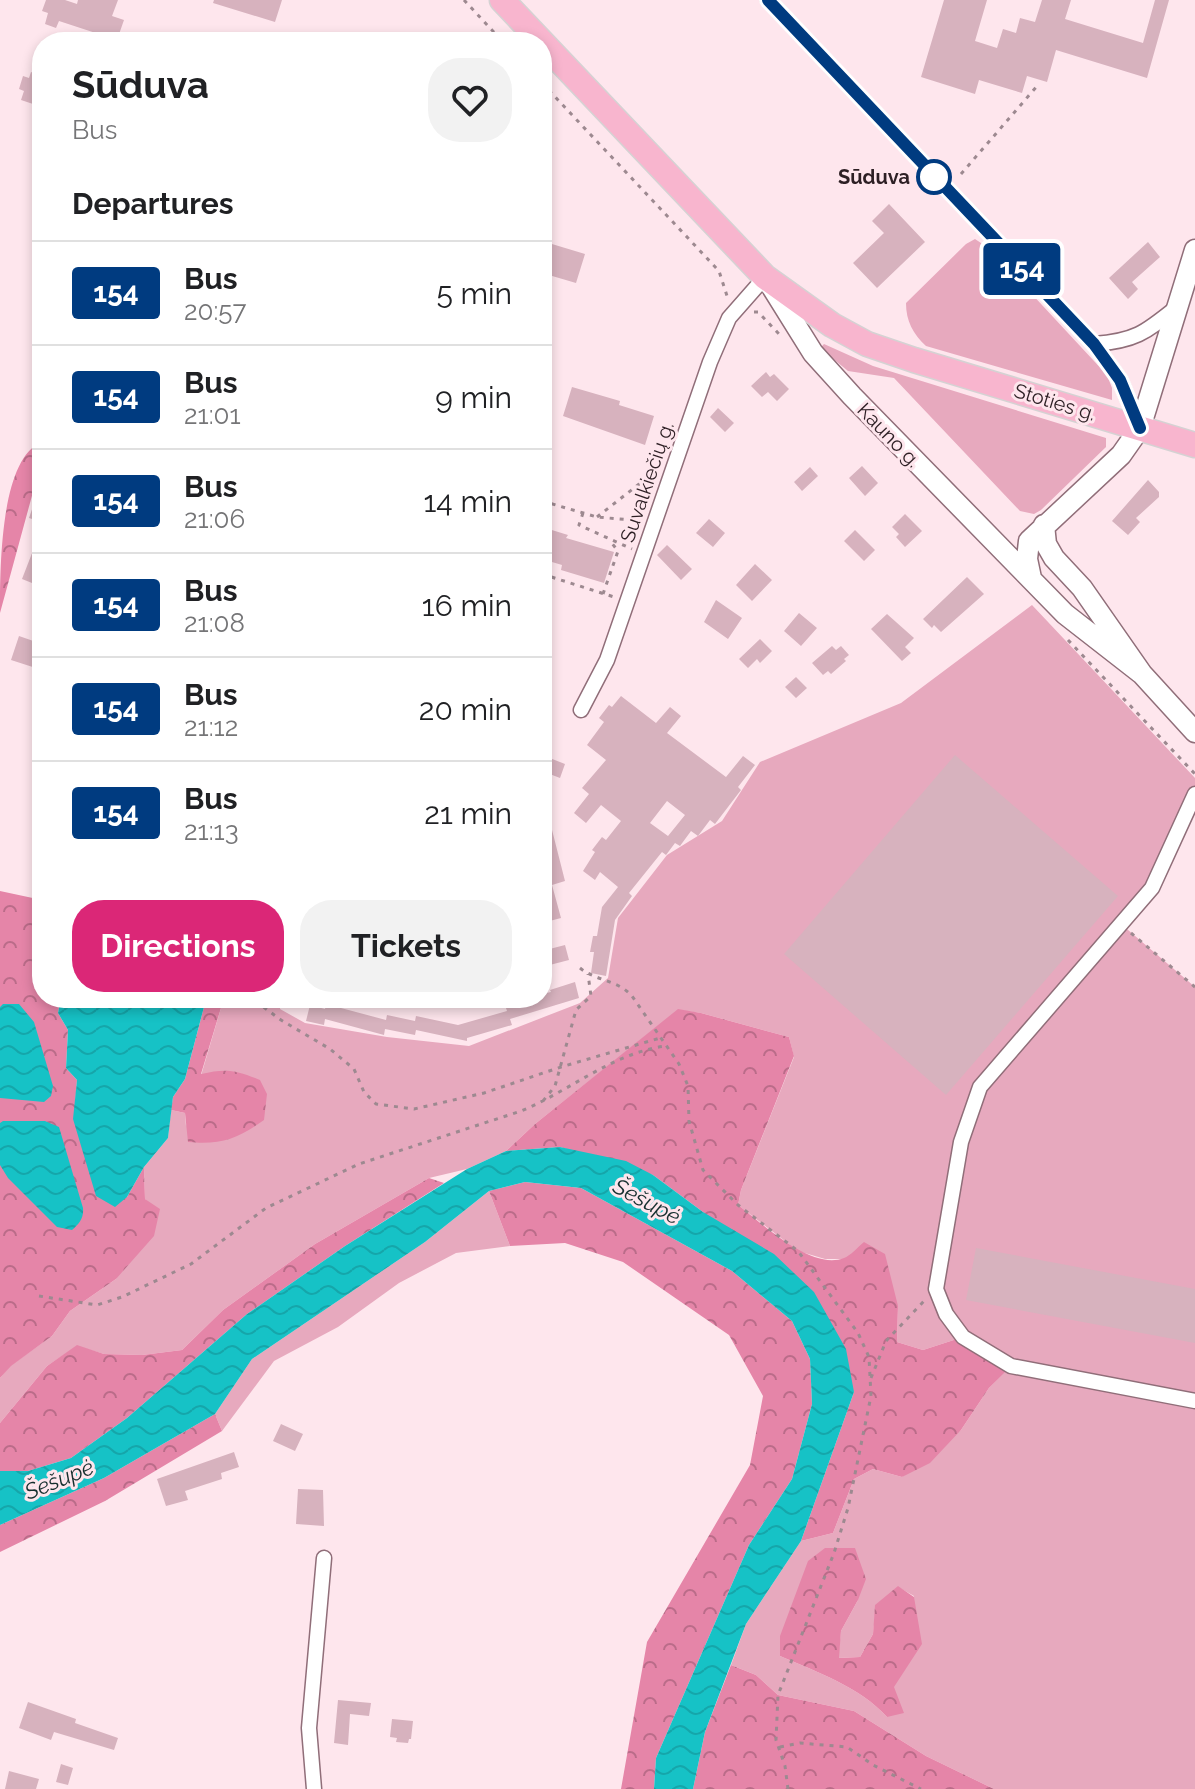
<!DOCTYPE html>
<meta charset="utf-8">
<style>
:root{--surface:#fff;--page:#f2f2f2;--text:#202124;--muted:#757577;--line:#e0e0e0;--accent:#db2777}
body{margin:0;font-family:Raleway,sans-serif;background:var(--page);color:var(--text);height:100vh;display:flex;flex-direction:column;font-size:30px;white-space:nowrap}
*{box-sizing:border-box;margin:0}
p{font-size:26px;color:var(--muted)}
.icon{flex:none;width:44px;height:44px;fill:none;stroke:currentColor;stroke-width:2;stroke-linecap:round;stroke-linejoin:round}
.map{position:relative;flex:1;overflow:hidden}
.panel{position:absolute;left:32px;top:32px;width:520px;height:976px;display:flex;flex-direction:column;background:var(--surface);border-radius:32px;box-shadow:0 4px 12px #0003}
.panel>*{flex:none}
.badge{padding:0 16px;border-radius:6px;font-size:28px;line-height:52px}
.map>.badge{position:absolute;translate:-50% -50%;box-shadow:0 0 0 4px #fff}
h2{padding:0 40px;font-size:30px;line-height:72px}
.round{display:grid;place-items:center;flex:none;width:84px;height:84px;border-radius:32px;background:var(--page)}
.headline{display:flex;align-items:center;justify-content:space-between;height:136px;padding:0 40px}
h1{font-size:38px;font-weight:700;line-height:60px}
.button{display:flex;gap:16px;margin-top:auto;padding:16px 40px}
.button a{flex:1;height:92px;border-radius:32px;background:var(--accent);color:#fff;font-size:32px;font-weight:700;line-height:92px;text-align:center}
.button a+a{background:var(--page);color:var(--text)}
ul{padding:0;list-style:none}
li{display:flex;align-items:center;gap:24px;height:104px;padding:0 40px;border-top:2px solid var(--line)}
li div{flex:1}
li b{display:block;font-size:30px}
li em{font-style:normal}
li .badge{min-width:88px;font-weight:700;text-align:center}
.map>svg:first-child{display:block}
.grass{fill:#e7a9be;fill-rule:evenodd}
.forest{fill:url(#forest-crowns)}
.water{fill:url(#water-waves)}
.building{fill:#d7b2be;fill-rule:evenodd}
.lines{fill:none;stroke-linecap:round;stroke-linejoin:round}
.street-casing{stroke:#906e79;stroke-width:17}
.secondary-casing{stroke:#906e79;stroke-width:23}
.primary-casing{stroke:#d5d2d3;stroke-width:27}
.path{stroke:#9d8990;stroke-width:3;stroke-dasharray:4 6;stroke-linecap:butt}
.street{stroke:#fff;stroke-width:14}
.secondary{stroke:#fff;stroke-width:20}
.primary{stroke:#f8b5ce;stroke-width:24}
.line-casing{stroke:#fff;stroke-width:18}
.line{stroke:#003b80;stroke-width:12}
.stop-dot{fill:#fff;stroke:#003b80;stroke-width:4}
.labels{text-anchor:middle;stroke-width:6;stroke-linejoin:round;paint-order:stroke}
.stop-label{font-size:20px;font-weight:bold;fill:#2d1f24;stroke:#fee6ed;text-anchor:end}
.street-label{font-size:20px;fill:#2d1f24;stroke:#fee6ed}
.water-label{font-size:22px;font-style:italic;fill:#152e2e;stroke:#fee6ed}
</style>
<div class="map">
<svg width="1195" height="1789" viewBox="0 0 1195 1789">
<defs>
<pattern id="forest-crowns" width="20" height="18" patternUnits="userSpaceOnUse" patternTransform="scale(2)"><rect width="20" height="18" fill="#e585a8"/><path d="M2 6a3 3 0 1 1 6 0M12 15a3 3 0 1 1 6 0" fill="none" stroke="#ba6c89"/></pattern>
<pattern id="water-waves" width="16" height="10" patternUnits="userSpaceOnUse" patternTransform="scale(2)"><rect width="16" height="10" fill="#16c2c6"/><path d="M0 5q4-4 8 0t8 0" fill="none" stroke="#15a6aa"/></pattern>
</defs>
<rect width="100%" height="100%" fill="#fee6ed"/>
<path class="grass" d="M 975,239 L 990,249 L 1107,375 L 1112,388 L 1112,400 L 926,346 C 913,334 906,321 906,303 L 966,244 Z
M 824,344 L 873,366 L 1106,438 L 1106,447 L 1041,510 L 1034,514 L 1020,511 L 894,378 L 848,371 L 820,348 Z
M 1032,605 L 1195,778 L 1195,794 L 1152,888 L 1121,924 L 1195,987 L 1195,1789 L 994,1789 L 926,1756 L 854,1711 L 778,1695 L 756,1675 L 731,1665 L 746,1624 L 801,1541 L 833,1533 L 854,1479 L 873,1469 L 902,1477 L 961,1430 L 989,1388 L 1010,1366 L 963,1337 L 923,1350 L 897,1342 L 898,1306 L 843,1259 L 825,1259 L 798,1251 L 738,1205 L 741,1190 L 794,1057 L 789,1037 L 701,1013 L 678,1010 L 535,1124 L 506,1151 L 467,1169 L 429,1178 L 315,1244 L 223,1310 L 182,1350 L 142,1355 L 104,1354 L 77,1346 L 47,1366 L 0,1423 L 0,1378 L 10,1366 L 52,1336 L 70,1311 L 116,1279 L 150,1205 L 145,1199 L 144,1167 L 168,1138 L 171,1110 L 185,1113 L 186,1126 L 224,998 L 281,998 L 280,1009 L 305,1023 L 387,1037 L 469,1046 L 580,1003 L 608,978 L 618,918 L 667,855 L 722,821 L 760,762 L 901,703 ZM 898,1587 L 914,1596 L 887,1717 C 860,1687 817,1672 780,1656 L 858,1600 L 841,1631 L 838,1658 L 860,1657 L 873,1634 L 876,1605 Z
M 489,1191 L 510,1246 L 456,1253 L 399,1283 L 338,1327 L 274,1361 L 222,1431 L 215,1414 L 252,1359 L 425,1242 Z"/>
<path class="forest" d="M 42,442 L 42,459 L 0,613 C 0,568 0,458 42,442 Z
M 0,891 L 42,900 L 42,998 L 67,998 L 60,1002 L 58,1013 L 68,1030 L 66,1068 L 77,1080 L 74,1119 L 127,1197 L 144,1167 L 145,1199 L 160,1209 L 154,1236 L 116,1279 L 70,1311 L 52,1336 L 11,1366 L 0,1378 Z
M 202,998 L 224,998 L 201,1074 C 226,1068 236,1070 260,1080 L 267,1094 L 264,1120 C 237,1139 221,1145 188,1142 L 185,1113 L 171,1110 L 173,1097 L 185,1079 L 204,1007 Z
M 678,1009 L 701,1013 L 789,1037 L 794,1056 L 741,1190 L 738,1205 C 762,1223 811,1271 844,1258 C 850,1256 858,1247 864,1242 L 885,1254 L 898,1306 L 897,1342 L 923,1350 L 963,1337 L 1011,1366 L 989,1388 L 961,1430 L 930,1463 L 902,1477 L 873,1469 L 854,1479 L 833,1533 L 801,1541 L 854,1392 L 703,1212 L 653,1175 L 560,1147 L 506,1151 L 535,1124 Z
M 429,1178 L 444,1183 L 345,1246 L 247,1314 L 127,1418 L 71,1458 L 28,1471 L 0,1471 L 0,1423 L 47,1366 L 77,1345 L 104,1354 L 142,1355 L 182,1350 L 223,1310 L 315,1244 Z
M 525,1182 L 581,1188 L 732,1271 L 792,1321 L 810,1359 L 812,1404 L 792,1479 L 749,1545 L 656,1758 L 654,1789 L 621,1789 L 647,1642 L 750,1465 L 763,1396 L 729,1335 L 623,1262 L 565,1243 L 510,1246 L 489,1191 Z
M 215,1414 L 222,1431 L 105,1501 L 0,1552 L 0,1525 L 104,1478 Z
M 825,1548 L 855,1548 L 866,1579 L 858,1600 L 841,1631 L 839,1658 L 860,1657 L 873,1634 L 875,1605 L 898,1586 L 914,1597 L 922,1644 L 894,1687 L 904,1713 L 887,1717 C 860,1687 817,1672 780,1656 L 780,1636 L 808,1561 Z
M 731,1665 L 756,1675 L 778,1695 L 854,1711 L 926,1756 L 994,1789 L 693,1789 L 705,1732 Z"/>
<path class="water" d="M 67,998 L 117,998 L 126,1001 L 154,998 L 173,1001 L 176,998 L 202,998 L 204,1007 L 185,1079 L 173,1097 L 168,1138 L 144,1167 L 127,1197 L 115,1207 L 96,1196 L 73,1119 L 77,1080 L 66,1068 L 68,1030 L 58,1013 L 60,1002 Z
M 3,1004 L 19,1004 L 34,1022 L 53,1086 L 51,1096 L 44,1102 L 0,1098 L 0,1007 Z
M 3,1121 L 45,1121 L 59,1127 L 83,1208 C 84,1218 79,1224 72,1230 L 57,1227 L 8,1178 L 0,1165 L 0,1123 Z
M 560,1147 L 626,1161 L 653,1175 L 703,1212 L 774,1254 L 814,1292 L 846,1349 L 854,1392 L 801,1541 L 746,1624 L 705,1732 L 693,1789 L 654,1789 L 656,1758 L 749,1545 L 792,1479 L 812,1404 L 810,1359 L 792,1321 L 732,1271 L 581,1188 L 525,1182 L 489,1191 L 425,1242 L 252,1359 L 215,1414 L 104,1478 L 0,1525 L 0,1471 L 28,1471 L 71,1458 L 127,1418 L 247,1314 L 345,1246 L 467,1169 L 506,1151 Z"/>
<path class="building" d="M 46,0 L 65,0 L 77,4 L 78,0 L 118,0 L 112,16 L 124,20 L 117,40 L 59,21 L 56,28 L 45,24 L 48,13 L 42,11 Z
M 214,0 L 282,0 L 275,22 L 213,3 Z
M 944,0 L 987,0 L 975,41 L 997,48 L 1003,29 L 1016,33 L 1020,18 L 1035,22 L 1042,0 L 1071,0 L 1065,19 L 1143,43 L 1155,0 L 1169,0 L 1147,78 L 1056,50 L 1047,82 L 1027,76 L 1022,93 L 979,80 L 975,94 L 921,77 Z
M 31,72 L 42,76 L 42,107 L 21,100 L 24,91 L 19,89 L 23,76 L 29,78 Z
M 889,204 L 925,242 L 877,288 L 853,263 L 884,233 L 872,221 Z
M 542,241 L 585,254 L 576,283 L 542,273 Z
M 1148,242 L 1160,257 L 1132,282 L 1138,289 L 1128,299 L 1109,278 Z
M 766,372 L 770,377 L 774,374 L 789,389 L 777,401 L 768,392 L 762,397 L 751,386 Z
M 572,387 L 620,401 L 619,405 L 654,416 L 645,445 L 563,416 Z
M 718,408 L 734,423 L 725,432 L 710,417 Z
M 862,466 L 878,483 L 865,496 L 849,478 Z
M 810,467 L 818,476 L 802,491 L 794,482 Z
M 1148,480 L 1159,492 L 1159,497 L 1136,518 L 1140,522 L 1128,535 L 1112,521 Z
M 40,486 L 42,486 L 42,522 L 29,518 Z
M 905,514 L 922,531 L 905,547 L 896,537 L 899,534 L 892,527 Z
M 709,519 L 725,533 L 713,547 L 696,533 Z
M 542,527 L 568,535 L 566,538 L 614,552 L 604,583 L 561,570 L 562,565 L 542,559 Z
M 41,530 L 42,530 L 42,587 L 22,579 Z
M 855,530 L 875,550 L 864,561 L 844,541 Z
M 667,545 L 692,569 L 681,580 L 657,555 Z
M 755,564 L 772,580 L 752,601 L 736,585 Z
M 967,577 L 984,594 L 941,632 L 934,625 L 932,628 L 923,619 Z
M 716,600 L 742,618 L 728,639 L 704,622 Z
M 799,613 L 817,628 L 801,646 L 784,631 Z
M 887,614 L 914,638 L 905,647 L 911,653 L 902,661 L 871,629 Z
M 19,636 L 42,644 L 42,670 L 11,660 Z
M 760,639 L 772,651 L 760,663 L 757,659 L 748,668 L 739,659 Z
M 832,646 L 836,650 L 841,646 L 849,655 L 844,659 L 846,661 L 831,674 L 828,671 L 823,675 L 812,663 Z
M 796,677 L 807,688 L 796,698 L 785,687 Z
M 621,696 L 656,723 L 670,707 L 681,716 L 667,733 L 726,777 L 743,756 L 755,765 L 738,787 L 741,790 L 715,824 L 710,820 L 698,836 L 691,831 L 680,846 L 675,843 L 666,855 L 662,852 L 629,893 L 632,896 L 615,920 L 606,976 L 591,973 L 594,952 L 590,952 L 593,936 L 597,936 L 602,907 L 618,887 L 600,872 L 595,880 L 583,871 L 595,852 L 592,850 L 602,837 L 606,840 L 621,821 L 601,805 L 586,823 L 574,813 L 589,794 L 582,788 L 606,760 L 587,745 L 604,722 L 599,718 L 609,705 L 612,707 ZM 667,801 L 685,815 L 668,836 L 650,823 Z
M 542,755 L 565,764 L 560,778 L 542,771 Z
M 955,755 L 1118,896 L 946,1095 L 784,954 Z
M 551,826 L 565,881 L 552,885 L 561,918 L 542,923 L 542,837 Z
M 565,945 L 569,960 L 542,967 L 542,951 Z
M 575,982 L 579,998 L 510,1019 L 512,1025 L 467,1038 L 467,1041 L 416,1030 L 415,1035 L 385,1029 L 384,1035 L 325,1019 L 324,1025 L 306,1021 L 310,1005 L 325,1009 L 326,1004 L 386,1020 L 387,1015 L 415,1021 L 416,1016 L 458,1025 L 507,1011 L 505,1005 L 529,998 L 542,998 L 542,994 L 551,992 L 550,990 Z
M 976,1248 L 1195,1289 L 1195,1343 L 966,1300 Z
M 281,1424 L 303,1434 L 295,1451 L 273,1441 Z
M 234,1452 L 239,1467 L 221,1473 L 222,1479 L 185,1491 L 188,1500 L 166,1506 L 157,1479 Z
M 298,1489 L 323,1490 L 324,1526 L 296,1524 Z
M 338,1700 L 371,1703 L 369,1716 L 350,1714 L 348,1745 L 334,1743 Z
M 28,1702 L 76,1719 L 75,1723 L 118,1738 L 114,1750 L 54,1732 L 51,1740 L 19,1728 Z
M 392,1719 L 413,1721 L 411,1739 L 409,1739 L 408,1743 L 396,1742 L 397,1738 L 390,1737 Z
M 61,1764 L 73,1768 L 68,1785 L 56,1782 Z
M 9,1771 L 39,1779 L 36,1789 L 5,1789 Z"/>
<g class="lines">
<defs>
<path id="street" d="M 768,0 L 1094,344 L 1120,380 L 1140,428
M 1094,344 C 1136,341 1146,332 1177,307
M 581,710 L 607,660 L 710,362 L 729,318 L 765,277
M 1195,794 L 1152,888 L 980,1087 L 961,1142 L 936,1289 L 946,1314 L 963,1337 L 1011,1366 L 1195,1401
M 314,1789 L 309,1728 L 324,1558"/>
<path id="secondary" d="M 770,284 L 813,353 L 852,396 L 1065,614 L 1142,674
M 1044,525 L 1046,544 L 1054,558 L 1082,588 L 1142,674 L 1195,732
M 1031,578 L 1027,559 L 1029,541 L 1121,455 L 1140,428 L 1195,250"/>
<path id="primary" d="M 502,0 L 765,277 L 832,325 L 867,344 L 914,360 L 1195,445"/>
</defs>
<use href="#street" class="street-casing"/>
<use href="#secondary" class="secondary-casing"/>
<use href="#primary" class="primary-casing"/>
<path class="path" d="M 464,0 L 503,42
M 542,83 L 719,271 L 728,299
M 961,174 L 1038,85
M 754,312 L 758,312 L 780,335
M 542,501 L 597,517 L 642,521
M 583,513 L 579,525 L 632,549
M 597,517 L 657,470
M 542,574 L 614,597
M 603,594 L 618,551 L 611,542
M 1068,640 L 1195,774
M 1131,933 L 1195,987
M 580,968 C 596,981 618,980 632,996 L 679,1064 L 688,1086 L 689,1121 L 703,1170 L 738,1205 L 798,1251 L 858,1333 L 869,1357 L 871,1396 L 848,1508 L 834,1553 L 778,1695 L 776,1740 L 785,1766 L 788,1789
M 261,998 L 262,1006 L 281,1020 L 330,1049 L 354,1069 L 364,1092 L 376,1104 L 414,1109 L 484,1093 L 561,1067 L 660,1038
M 543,1101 L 555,1086 L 576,1010 L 591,996 L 588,974
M 39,1296 L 97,1305 L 122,1297 L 191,1264 L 266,1208 L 359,1164 L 521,1111 C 570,1091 612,1053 666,1046
M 871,1378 L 886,1341 L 925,1300
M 780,1747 L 800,1743 L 847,1747 L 873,1765 L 921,1789"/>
<use href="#street" class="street"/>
<use href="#secondary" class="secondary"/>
<use href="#primary" class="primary"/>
</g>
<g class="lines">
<defs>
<path id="line" d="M 768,0 L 1094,344 L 1120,380 L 1140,428"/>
</defs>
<use href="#line" class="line-casing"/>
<use href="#line" class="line"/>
</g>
<circle class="stop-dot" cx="934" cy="177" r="16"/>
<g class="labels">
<g class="stop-label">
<text x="910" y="184">Sūduva</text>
</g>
<g class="street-label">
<text transform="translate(1055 402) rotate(17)" y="7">Stoties g.</text>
<text transform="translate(889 435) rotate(46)" y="7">Kauno g.</text>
<text transform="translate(647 482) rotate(-71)" y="7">Suvalkiečių g.</text>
</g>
<g class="water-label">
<text transform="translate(647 1201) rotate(28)" y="8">Šešupė</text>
<text transform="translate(59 1479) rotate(-22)" y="8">Šešupė</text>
</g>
</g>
</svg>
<b class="badge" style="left:1022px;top:269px;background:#003b80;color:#fff">154</b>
<section class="panel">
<div class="headline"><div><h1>Sūduva</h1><p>Bus</p></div><a class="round"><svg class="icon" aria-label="heart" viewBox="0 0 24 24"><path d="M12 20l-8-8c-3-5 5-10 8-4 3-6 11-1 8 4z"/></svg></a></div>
<h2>Departures</h2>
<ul>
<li><span class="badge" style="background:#003b80;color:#fff">154</span><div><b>Bus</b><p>20:57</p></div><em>5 min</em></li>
<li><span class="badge" style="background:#003b80;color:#fff">154</span><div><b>Bus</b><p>21:01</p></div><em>9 min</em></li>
<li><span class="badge" style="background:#003b80;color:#fff">154</span><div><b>Bus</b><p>21:06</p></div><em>14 min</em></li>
<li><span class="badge" style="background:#003b80;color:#fff">154</span><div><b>Bus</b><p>21:08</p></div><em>16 min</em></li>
<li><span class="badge" style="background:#003b80;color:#fff">154</span><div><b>Bus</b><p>21:12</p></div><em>20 min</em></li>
<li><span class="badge" style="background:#003b80;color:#fff">154</span><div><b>Bus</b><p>21:13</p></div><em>21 min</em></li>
</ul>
<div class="button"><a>Directions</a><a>Tickets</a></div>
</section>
</div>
